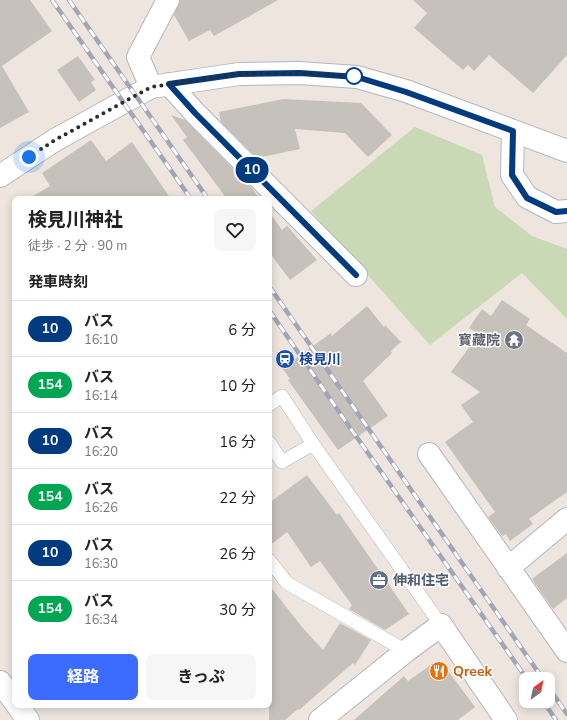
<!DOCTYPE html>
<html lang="ja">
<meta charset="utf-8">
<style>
:root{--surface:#fff;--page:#f6f6f6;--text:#222;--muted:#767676;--line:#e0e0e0;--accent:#3b6cff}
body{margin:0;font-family:"Nunito Sans","Noto Sans JP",sans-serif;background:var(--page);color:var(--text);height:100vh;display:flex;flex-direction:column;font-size:15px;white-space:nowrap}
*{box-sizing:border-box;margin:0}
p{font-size:13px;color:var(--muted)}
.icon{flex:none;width:22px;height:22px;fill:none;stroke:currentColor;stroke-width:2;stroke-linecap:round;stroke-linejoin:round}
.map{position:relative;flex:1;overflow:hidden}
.details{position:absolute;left:12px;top:196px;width:260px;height:512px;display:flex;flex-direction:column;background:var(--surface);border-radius:8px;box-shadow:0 2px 10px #0003}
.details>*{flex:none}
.badge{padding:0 8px;border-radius:13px;font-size:14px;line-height:26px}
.needle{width:26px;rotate:33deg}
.buttons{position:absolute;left:519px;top:672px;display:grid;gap:8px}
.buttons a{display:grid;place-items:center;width:36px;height:36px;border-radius:8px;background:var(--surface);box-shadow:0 2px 10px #0003;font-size:20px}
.you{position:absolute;width:20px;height:20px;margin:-10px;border:3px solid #fff;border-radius:50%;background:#1a73e8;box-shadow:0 0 0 6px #1a73e833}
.map>.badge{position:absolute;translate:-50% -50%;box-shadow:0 0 0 2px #fff}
h2{padding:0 16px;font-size:15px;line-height:36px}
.round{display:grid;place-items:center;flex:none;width:42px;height:42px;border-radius:8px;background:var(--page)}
.headline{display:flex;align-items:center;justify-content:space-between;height:68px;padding:0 16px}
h1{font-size:19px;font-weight:700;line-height:30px}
.button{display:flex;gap:8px;margin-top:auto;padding:8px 16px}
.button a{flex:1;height:46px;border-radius:8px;background:var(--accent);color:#fff;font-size:16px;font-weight:700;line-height:46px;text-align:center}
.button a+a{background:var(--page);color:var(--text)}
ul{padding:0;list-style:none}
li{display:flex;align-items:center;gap:12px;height:56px;padding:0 16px;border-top:1px solid var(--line)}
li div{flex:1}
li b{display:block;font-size:15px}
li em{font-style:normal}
li .badge{min-width:44px;font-weight:700;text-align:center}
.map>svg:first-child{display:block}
.cemetery{fill:#c9d9b5}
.building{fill:#c6c1ba}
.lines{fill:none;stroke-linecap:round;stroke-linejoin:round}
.lane-casing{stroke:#b2b6c0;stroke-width:14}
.street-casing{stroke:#b2b6c0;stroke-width:24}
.secondary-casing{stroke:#b2b6c0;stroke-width:24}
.lane{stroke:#fff;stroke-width:13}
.street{stroke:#fff;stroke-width:22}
.secondary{stroke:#fff;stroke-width:22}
.rail-casing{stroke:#a1a5b7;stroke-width:4.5}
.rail{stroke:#fff;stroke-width:3;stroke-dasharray:9;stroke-linecap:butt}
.line-casing{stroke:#fff;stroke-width:9}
.line{stroke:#003b80;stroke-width:6}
.walk{stroke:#2c2c2c;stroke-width:4;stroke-dasharray:0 7.2}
.stop-dot{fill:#fff;stroke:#003b80;stroke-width:2}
.labels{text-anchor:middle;stroke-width:3;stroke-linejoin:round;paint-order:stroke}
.worship-label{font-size:14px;font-weight:bold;fill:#5b616d;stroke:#fff;text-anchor:end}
.transit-label{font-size:14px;font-weight:bold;fill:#164399;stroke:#fff;text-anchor:start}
.service-label{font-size:14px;font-weight:bold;fill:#4e5e75;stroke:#fff;text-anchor:start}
.food-label{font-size:14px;font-weight:bold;fill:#c56008;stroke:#fff;text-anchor:start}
</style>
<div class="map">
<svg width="567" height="720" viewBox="0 0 567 720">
<rect width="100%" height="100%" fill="#eee6de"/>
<path class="cemetery" d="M 415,127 L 482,155 L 495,207 L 532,236 L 567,249 L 567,319 L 522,273 L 430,345 L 311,211 Z"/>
<path class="building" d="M 0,0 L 30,0 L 52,31 L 2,66 L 29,112 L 0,128 Z
M 180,0 L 278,0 L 214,36 L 210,30 L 189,41 L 174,15 Z
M 413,0 L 567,0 L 567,55 L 533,93 L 489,55 L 474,71 L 468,65 L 463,70 L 414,28 L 427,13 Z
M 78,56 L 95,80 L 91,82 L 96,90 L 79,102 L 57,70 Z
M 283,99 L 361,103 L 392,135 L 368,157 L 345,133 L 295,129 L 300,149 L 257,158 L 221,122 L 219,112 Z
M 171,115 L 185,120 L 251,187 L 260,199 L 227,199 L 183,140 L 187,137 Z
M 91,140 L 106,161 L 132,142 L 171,199 L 28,199 L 50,186 L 42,173 Z
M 269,212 L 282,230 L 287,226 L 317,260 L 290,280 L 269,252 Z
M 502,300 L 530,319 L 526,325 L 567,353 L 567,492 L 529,519 L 533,524 L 510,541 L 506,534 L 502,536 L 488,517 L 495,512 L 445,442 L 473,422 L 461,405 L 480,392 L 451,372 L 479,334 L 469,328 L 482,309 L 491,316 Z
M 367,306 L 384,327 L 385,325 L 401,342 L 391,351 L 392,353 L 363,381 L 388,416 L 338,450 L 288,380 L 290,379 L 282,368 L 331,333 L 332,336 Z
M 307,475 L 337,515 L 339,513 L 409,614 L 385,630 L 349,609 L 352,605 L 320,561 L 311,567 L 287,532 L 269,546 L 269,503 Z
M 567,553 L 567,598 L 553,609 L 532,579 Z
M 269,585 L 302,627 L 323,650 L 340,623 L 371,640 L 355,665 L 353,663 L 299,710 L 298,709 L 285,720 L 269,720 Z
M 435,662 L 443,664 L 475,707 L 458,720 L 354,720 L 404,676 L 408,681 Z"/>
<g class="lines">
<defs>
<path id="lane" d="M 269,405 L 282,396 L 313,444 L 441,625
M 269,442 L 282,462 L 313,444
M 269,560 L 287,583 L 406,651"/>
<path id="street" d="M 169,84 L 195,113 L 356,275
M 151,87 L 138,57 L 168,0
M 429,454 L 567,651
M 508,568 L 567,519
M 441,625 L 506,720"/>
<path id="secondary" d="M 513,131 L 512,175 L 527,197 L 556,212 L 567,211
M 0,176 L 55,140 L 151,87 L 239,74 L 299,73 L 357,77 L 406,91 L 567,151
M 0,682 L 15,702
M 17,705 L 28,720
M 320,720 L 406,651 L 441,625"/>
</defs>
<use href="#lane" class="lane-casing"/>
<use href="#street" class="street-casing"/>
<use href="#secondary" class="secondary-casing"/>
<use href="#lane" class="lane"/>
<use href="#street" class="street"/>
<use href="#secondary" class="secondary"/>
<defs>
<path id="rail" d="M 52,0 L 191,199
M 69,0 L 208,199
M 269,286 L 543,679
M 269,310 L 344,419 L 527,679
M 548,687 L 567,714
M 543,701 L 556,720"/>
</defs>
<use href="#rail" class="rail-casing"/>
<use href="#rail" class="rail"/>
</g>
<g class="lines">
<defs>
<path id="line" d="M 356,275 L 195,113 L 169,84 L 239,74 L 300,73 L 357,77 L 406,92 L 513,131 L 512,175 L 527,198 L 556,212 L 567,211"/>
</defs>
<use href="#line" class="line-casing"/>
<use href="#line" class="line"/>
<path class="walk" d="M 29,157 L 55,140 L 151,87 L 239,74 L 300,73 L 357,77 L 354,76"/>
</g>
<defs>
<symbol id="temple-disc" viewBox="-11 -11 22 22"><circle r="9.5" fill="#6b7280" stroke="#fff"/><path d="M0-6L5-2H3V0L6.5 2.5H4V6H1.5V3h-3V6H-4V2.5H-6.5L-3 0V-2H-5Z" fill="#fff"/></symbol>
<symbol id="station-disc" viewBox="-11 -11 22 22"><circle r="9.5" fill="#1a4fb4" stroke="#fff"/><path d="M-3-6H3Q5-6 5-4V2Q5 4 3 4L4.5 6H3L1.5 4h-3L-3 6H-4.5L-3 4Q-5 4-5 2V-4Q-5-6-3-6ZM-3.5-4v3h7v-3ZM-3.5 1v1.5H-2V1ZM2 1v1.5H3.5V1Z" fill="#fff"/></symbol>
<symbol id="office-disc" viewBox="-11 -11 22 22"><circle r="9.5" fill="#5c6f8a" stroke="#fff"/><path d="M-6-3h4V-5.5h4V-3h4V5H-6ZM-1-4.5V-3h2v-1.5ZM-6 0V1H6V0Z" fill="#fff"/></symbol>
<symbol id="restaurant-disc" viewBox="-11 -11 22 22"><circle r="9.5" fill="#e8710a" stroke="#fff"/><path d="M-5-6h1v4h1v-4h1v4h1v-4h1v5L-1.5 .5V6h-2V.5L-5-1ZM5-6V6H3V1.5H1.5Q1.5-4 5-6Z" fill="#fff"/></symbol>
</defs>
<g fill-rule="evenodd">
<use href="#temple-disc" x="503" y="329" width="22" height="22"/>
<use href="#station-disc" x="274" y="348" width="22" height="22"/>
<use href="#office-disc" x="368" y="569" width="22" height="22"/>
<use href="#restaurant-disc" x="428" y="660" width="22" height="22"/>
</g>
<circle class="stop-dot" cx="354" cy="76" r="8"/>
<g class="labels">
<g class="worship-label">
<text x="500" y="345">寳藏院</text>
</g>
<g class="transit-label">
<text x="299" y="364">検見川</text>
</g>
<g class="service-label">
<text x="393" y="585">伸和住宅</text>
</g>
<g class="food-label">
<text x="453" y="676">Qreek</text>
</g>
</g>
</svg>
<div class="buttons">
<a><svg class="needle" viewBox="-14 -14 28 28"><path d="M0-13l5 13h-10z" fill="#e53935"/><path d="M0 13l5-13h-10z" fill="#767676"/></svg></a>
</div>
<div class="you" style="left:29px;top:157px"></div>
<b class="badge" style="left:252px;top:170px;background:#003b80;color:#fff">10</b>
<section class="details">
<div class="headline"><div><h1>検見川神社</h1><p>徒歩 · 2 分 · 90 m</p></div><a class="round"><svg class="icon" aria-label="heart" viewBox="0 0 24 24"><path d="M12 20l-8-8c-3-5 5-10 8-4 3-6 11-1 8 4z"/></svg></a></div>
<h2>発車時刻</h2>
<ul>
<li><span class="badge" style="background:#003b80;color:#fff">10</span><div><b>バス</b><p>16:10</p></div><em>6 分</em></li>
<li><span class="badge" style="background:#00a651;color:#fff">154</span><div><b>バス</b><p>16:14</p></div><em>10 分</em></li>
<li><span class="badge" style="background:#003b80;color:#fff">10</span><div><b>バス</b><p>16:20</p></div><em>16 分</em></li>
<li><span class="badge" style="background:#00a651;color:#fff">154</span><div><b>バス</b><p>16:26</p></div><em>22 分</em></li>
<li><span class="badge" style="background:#003b80;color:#fff">10</span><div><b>バス</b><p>16:30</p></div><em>26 分</em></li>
<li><span class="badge" style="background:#00a651;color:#fff">154</span><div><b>バス</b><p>16:34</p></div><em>30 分</em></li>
</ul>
<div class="button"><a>経路</a><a>きっぷ</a></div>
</section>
</div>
